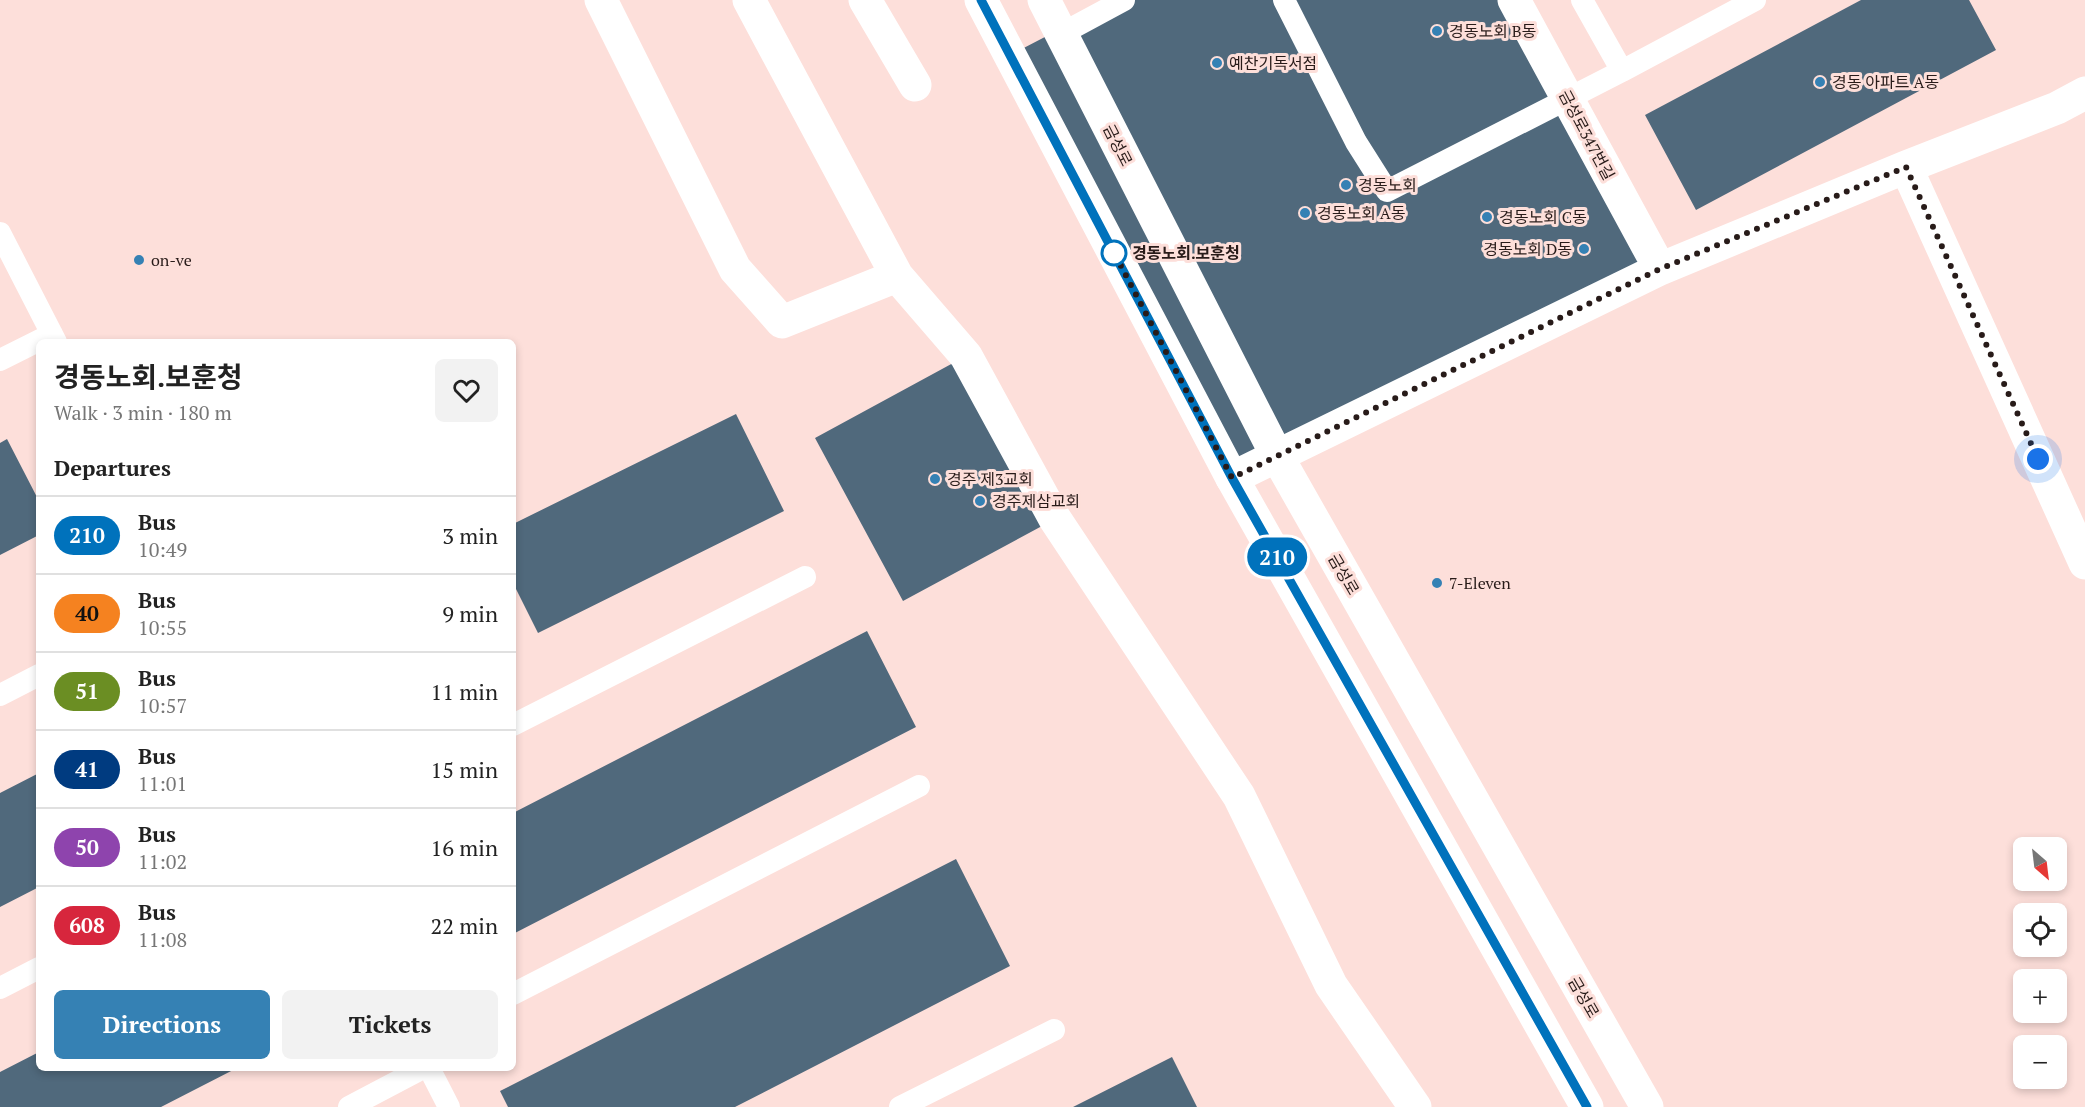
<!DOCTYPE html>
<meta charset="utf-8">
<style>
:root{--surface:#fff;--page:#f2f2f2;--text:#222;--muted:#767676;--line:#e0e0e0;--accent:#3581b4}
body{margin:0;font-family:"PT Serif","Noto Sans KR",serif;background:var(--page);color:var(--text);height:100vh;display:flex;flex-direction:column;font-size:22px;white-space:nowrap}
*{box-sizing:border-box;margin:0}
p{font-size:20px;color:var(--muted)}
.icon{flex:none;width:33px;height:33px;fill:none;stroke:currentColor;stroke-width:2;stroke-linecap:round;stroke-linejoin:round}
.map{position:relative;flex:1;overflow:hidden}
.panel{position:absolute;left:36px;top:339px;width:480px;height:732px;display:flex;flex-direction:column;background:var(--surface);border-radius:9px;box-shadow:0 3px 9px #0003}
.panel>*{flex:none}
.badge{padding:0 12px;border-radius:20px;font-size:21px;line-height:39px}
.needle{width:39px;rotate:152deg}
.tools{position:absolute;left:2013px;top:837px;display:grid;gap:12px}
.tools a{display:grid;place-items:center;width:54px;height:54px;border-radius:9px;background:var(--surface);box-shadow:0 3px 9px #0003;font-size:30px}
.you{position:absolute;width:30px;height:30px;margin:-15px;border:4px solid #fff;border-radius:50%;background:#1a73e8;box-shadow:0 0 0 9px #1a73e833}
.map>.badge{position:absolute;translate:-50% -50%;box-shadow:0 0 0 3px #fff}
h2{padding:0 18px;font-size:22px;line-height:54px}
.round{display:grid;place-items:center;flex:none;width:63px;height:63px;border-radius:9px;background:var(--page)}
.head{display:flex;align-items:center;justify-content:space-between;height:102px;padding:0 18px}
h1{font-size:28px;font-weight:700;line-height:45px}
.cta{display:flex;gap:12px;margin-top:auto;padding:12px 18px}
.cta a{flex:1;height:69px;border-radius:9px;background:var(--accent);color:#fff;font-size:24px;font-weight:700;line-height:69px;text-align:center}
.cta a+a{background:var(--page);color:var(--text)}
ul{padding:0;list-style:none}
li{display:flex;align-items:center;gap:18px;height:78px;padding:0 18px;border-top:2px solid var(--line)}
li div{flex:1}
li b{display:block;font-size:22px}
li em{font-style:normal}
li .badge{min-width:66px;font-weight:700;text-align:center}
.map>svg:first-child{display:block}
.building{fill:#50697c}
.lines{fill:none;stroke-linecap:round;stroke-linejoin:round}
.lane{stroke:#fff;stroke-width:22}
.street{stroke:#fff;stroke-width:33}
.secondary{stroke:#fff;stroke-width:33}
.line-casing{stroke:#fff;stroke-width:14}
.line{stroke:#0072bc;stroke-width:9}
.walk{stroke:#281b19;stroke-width:6;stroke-dasharray:0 10.8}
.poi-dot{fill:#3581b4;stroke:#fddfda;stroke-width:2}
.stop-dot{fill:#fff;stroke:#0072bc;stroke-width:3}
.labels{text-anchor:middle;stroke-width:6;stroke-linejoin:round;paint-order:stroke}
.poi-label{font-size:16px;fill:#281b19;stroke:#fddfda;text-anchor:start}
.street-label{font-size:16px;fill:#281b19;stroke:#fddfda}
.stop-label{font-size:16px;font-weight:bold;fill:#281b19;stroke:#fddfda;text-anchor:start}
</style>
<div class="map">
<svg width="2085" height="1107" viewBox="0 0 2085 1107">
<rect width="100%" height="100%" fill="#fddfda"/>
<path class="building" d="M 1116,0 L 1514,0 L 1660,269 L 1232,478 L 1010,55 Z
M 1861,0 L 1969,0 L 1996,50 L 1696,210 L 1645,115 Z
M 966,356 L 1055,519 L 903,601 L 815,438 Z
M 736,414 L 784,511 L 538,633 L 513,583 L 513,524 Z
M 7,439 L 39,501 L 39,535 L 0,555 L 0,443 Z
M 867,631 L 916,727 L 513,934 L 513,813 Z
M 39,773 L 39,887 L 0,907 L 0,793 Z
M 956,859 L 1010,966 L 735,1107 L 508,1107 L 500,1091 Z
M 39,1052 L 39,1068 L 237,1068 L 161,1107 L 0,1107 L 0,1072 Z
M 1172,1057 L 1197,1107 L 1073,1107 Z"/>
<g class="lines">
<path class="lane" d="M 1284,0 L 1356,142 L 1387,191 L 1622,71
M 1582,0 L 1622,71 L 1755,0
M 1061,34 L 1124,0
M 0,233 L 56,342
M 0,360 L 52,334
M 0,695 L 39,675
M 513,725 L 805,577
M 0,988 L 39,968
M 513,994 L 919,786
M 429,1068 L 449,1107
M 349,1107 L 423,1068
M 900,1107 L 1054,1030"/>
<path class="street" d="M 601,0 L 735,269 L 782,322 L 897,276 L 749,0
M 865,0 L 915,85
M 1514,0 L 1660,269
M 1906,167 L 2085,563
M 897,276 L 966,356 L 1055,519 L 1239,796 L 1331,985 L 1415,1107
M 1232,478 L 1660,269 L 1906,167 L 2057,108 L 2085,93"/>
<path class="secondary" d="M 981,0 L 1232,478 L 1587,1107
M 1044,0 L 1277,456 L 1647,1107"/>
</g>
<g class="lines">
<defs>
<path id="line" d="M 981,0 L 1232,478 L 1587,1107"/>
</defs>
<use href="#line" class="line-casing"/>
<use href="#line" class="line"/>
<path class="walk" d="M 1114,253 L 1110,245 L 1232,478 L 1660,269 L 1906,167 L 2038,459"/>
</g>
<g class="poi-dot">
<circle cx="1437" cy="31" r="6"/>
<circle cx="1217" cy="63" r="6"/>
<circle cx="1820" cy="82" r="6"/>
<circle cx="1346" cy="185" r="6"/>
<circle cx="1305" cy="213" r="6"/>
<circle cx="1487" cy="217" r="6"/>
<circle cx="1584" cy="249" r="6"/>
<circle cx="139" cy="260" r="6"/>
<circle cx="935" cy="479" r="6"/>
<circle cx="980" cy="501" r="6"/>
<circle cx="1437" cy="583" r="6"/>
</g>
<circle class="stop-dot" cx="1114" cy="253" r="12"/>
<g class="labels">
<g class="poi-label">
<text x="1449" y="37">경동노회 B동</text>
<text x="1229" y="69">예찬기독서점</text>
<text x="1832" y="88">경동 아파트 A동</text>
<text x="1358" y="191">경동노회</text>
<text x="1317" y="219">경동노회 A동</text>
<text x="1499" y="223">경동노회 C동</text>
<text x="1572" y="255" text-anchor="end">경동노회 D동</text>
<text x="151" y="266">on-ve</text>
<text x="947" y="485">경주 제3교회</text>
<text x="992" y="507">경주제삼교회</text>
<text x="1449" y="589">7-Eleven</text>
</g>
<g class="street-label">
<text transform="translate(1587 135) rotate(62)" y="6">금성로347번길</text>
<text transform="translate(1118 145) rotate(63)" y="6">금성로</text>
<text transform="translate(1344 574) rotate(60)" y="6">금성로</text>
<text transform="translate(1584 997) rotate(60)" y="6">금성로</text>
</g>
<g class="stop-label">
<text x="1132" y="259">경동노회.보훈청</text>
</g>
</g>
</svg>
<div class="tools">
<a><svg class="needle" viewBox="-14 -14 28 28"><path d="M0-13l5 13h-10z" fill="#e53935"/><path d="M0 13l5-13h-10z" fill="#767676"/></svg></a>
<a><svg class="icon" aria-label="locate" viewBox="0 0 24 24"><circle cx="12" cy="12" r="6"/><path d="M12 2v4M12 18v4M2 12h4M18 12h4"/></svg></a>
<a>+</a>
<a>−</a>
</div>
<div class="you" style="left:2038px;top:459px"></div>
<b class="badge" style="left:1277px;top:557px;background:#0072bc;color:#fff">210</b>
<section class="panel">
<div class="head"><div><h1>경동노회.보훈청</h1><p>Walk · 3 min · 180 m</p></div><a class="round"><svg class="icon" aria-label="heart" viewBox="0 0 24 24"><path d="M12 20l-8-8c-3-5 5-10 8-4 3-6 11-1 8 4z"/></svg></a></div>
<h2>Departures</h2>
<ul>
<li><span class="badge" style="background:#0072bc;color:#fff">210</span><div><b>Bus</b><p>10:49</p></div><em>3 min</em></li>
<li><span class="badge" style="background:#f58220;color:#111">40</span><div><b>Bus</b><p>10:55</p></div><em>9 min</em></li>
<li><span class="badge" style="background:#6b8e23;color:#fff">51</span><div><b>Bus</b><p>10:57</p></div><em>11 min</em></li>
<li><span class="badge" style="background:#003b80;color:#fff">41</span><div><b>Bus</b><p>11:01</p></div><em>15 min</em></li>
<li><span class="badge" style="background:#8e44ad;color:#fff">50</span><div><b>Bus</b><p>11:02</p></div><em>16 min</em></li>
<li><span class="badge" style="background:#d7263d;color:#fff">608</span><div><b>Bus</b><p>11:08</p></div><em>22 min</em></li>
</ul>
<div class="cta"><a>Directions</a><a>Tickets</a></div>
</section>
</div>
